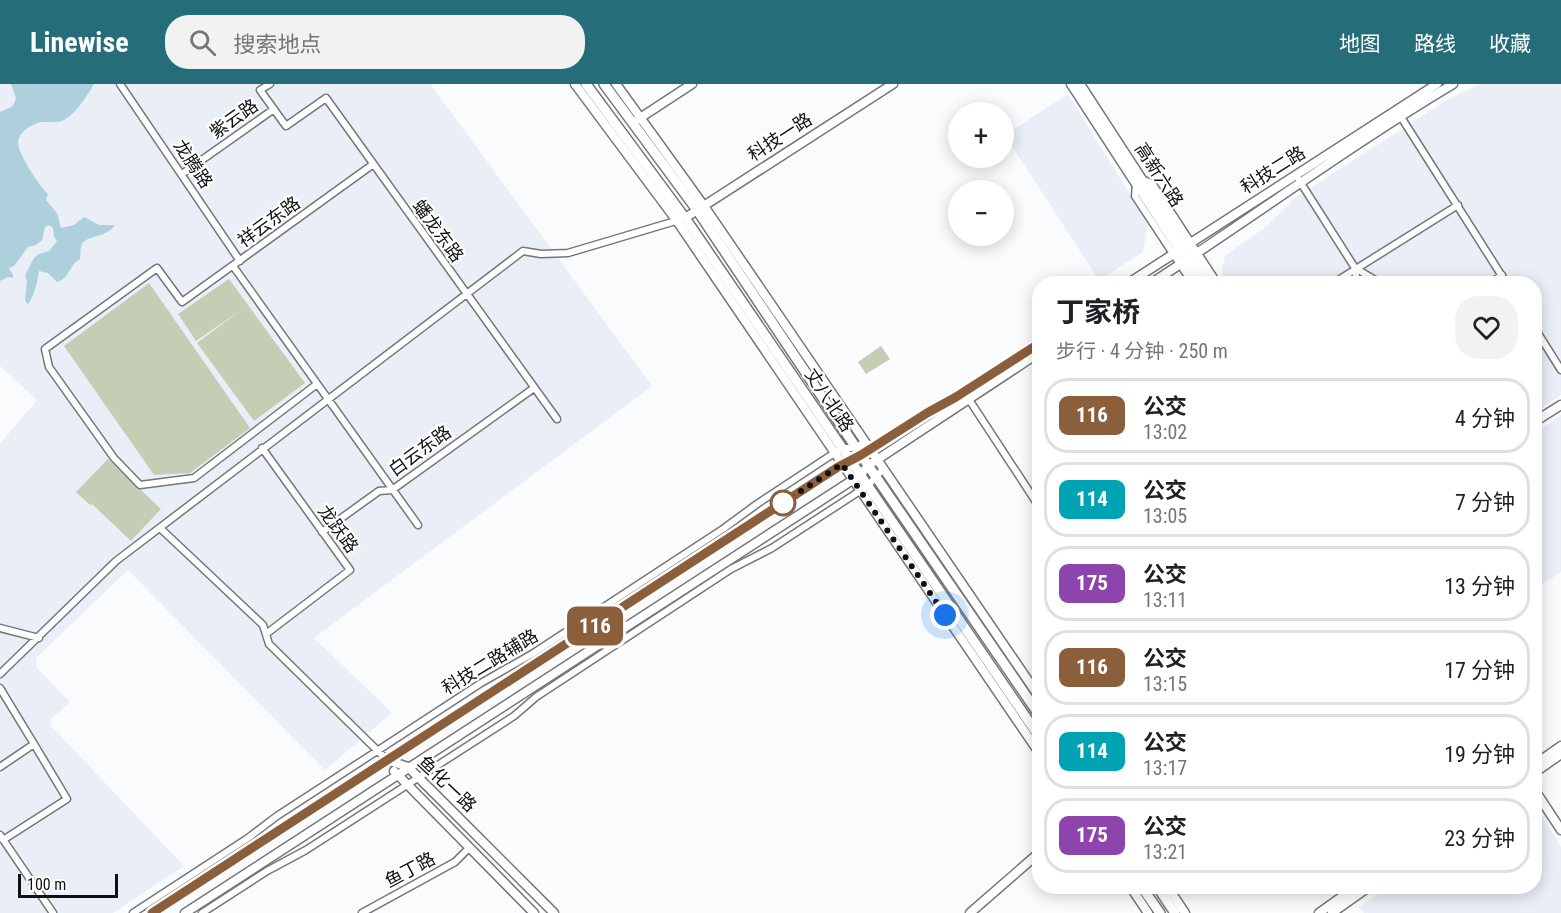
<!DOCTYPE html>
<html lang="zh">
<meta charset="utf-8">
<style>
:root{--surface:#fff;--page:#f2f2f2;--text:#202124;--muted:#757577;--line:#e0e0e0;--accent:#256e79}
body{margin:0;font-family:"Roboto Condensed","Noto Sans SC",sans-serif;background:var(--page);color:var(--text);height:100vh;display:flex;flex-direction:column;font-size:22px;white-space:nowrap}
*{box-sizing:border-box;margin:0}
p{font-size:20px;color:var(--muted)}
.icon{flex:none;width:33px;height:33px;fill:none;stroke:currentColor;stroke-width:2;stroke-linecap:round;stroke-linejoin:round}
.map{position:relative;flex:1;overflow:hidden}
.panel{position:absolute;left:1032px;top:192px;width:510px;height:618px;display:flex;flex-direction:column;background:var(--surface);border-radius:24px;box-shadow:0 3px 15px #0003}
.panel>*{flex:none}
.badge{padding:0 12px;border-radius:9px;font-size:21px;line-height:39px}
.controls{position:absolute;left:948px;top:18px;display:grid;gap:12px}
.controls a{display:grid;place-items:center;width:66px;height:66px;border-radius:50%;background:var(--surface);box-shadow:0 3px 15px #0003;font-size:30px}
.scale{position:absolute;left:18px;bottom:15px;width:100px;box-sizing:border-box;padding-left:6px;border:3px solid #101112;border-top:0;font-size:16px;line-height:21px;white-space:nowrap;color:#101112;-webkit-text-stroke:4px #fff;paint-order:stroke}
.you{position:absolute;width:30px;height:30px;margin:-15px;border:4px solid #fff;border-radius:50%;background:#1a73e8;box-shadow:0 0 0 9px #1a73e833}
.map>.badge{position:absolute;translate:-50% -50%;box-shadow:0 0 0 3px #fff}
.round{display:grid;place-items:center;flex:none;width:63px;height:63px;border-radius:24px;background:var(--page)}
.summary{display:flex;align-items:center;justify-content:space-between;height:102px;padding:0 24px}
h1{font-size:28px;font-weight:700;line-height:45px}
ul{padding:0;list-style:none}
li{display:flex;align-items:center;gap:18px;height:75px;margin:0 12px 9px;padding:0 12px;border:3px solid var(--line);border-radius:24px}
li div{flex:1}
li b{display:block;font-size:22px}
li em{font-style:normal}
li .badge{min-width:66px;font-weight:700;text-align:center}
header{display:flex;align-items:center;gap:36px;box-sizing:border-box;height:84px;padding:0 30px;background:var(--accent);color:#fff}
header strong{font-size:28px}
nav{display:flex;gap:33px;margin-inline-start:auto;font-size:21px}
.search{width:420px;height:54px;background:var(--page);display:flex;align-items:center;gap:15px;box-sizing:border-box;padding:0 21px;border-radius:24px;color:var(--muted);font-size:22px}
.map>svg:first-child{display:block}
.built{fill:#e9eef7}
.green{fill:#c5ceb5}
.water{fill:#aed0dc}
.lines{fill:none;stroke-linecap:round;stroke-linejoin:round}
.street-casing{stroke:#757679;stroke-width:9}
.secondary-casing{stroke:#757679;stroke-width:11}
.primary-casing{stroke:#757679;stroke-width:12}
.street{stroke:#fff;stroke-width:6}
.secondary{stroke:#fff;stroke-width:8}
.primary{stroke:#fff;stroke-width:9}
.line-casing{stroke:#fff;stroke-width:14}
.line{stroke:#8b5e3c;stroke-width:9}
.walk{stroke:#101112;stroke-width:6;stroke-dasharray:0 10.8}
.stop-dot{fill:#fff;stroke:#8b5e3c;stroke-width:3}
.labels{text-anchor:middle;stroke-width:4.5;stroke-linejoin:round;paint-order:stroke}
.street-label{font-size:18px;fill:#101112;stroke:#fff}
</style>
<header>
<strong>Linewise</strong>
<div class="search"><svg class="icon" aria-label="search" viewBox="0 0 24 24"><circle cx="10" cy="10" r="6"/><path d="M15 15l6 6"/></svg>搜索地点</div>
<nav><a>地图</a><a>路线</a><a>收藏</a></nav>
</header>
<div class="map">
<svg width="1561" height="829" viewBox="0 0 1561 829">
<rect width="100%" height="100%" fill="#f9fbfd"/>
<path class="built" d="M 0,0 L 430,0 L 652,302 L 314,554 L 392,629 L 325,686 L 128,486 L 37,573 L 36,583 L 70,618 L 51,635 L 51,642 L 184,782 L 113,829 L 0,829 L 0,360 L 37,316 L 0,282 Z
M 1480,0 L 1561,0 L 1561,311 L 1535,328 L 1534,200 L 1224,199 L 1222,186 L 1225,172 L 1267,142 L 1295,114 L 1447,16 Z
M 1068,10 L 1148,140 L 1143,168 L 1099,196 L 1005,51 Z
M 1561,331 L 1561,488 L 1535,505 L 1535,349 Z
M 1535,724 L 1538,725 L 1561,763 L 1561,829 L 1364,829 L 1359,823 L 1389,803 L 1534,802 Z"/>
<path class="green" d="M 229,195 L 305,299 L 254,337 L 197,259 L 241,226 L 196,257 L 178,230 Z
M 149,199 L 250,344 L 190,389 L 154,391 L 64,262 Z
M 881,262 L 890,275 L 866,290 L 858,278 Z
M 108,375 L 161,425 L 131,457 L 92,420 L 90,421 L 76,408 Z"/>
<path class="water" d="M 11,0 L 94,0 C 87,12 77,28 64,36 C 56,41 43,35 33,41 C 26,44 19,50 18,58 C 17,68 40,103 48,110 L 46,116 L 57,129 L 61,144 L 74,141 L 84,133 L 99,141 L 115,141 C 106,154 87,151 82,160 C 80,164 81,170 80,175 C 69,181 69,195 57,198 L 48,189 L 39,187 C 38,196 34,213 28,220 L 25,217 L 27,197 L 25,191 L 34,174 L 39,170 L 49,167 L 57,157 L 54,153 L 53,144 L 49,141 L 45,143 L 42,156 L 36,161 L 28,163 L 14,182 L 9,184 L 13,191 L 13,194 L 8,193 L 0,197 L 0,28 L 13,22 L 16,14 Z"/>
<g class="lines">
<defs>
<path id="street" d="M 120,0 L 240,177
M 270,0 L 260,6 L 286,42 L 326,14 L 557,335
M 1401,33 L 1507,200
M 182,90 L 274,25
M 1141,95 L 1152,99 L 1218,200
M 1299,96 L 1355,184 L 1357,200
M 1136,101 L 1135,112 L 1193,200
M 233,182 L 418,441
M 1355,184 L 1382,200
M 1332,200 L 1458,121
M 1489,200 L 1502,191
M 1534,243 L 1561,286
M 317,300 L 194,394 L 140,401 L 114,374 L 49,283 L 45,265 L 157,184 L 182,218 L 372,81
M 968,314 L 1040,424
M 262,364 L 350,486 L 266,550
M 160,444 L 263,541 L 269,560 L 387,676
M 322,448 L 379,407 L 392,406 L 534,304
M 0,544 L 39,554
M 0,590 L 116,477 L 523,167 L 541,170 L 568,169 L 679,136
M 0,604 L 34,660 L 0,683
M 0,751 L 53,829
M 3,756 L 67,715 L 34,660
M 133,829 L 248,754 L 277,732 L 377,667 L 481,599 L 532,570 L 723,445 L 757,420 L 842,364 L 856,364 L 864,358
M 202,829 L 267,787 L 306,766 L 514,632 L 536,613 L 731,485 L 772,464 L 869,401 L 876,392 L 884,385
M 362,829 L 455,778 L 469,764"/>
<path id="secondary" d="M 575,0 L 677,137 L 1040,670
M 616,0 L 704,122 L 1040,614
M 1071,0 L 1201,200
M 1080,0 L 1210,200
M 637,36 L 692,0
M 685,134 L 893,0
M 1127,200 L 1437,0
M 1150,200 C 1252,134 1349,62 1453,0
M 1534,338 L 1561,321
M 387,676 L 408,683 L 554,829
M 1534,681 L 1561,662
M 394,687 L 534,829
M 1534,689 L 1561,670
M 1534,705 L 1561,746
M 1130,802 L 1148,829
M 1167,802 L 1185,829
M 152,829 L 838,383 L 861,371 L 956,313 L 1040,259
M 185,829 L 848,399 L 861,390 L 869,381 L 1040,268
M 970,829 L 1040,768
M 1319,829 L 1357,802
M 1332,829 L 1370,802"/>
<path id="primary" d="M 586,0 L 685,134 L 1040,654
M 604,0 L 697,126 L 861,371 L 1040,632
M 1141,802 L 1160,829
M 1157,802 L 1175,829"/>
</defs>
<use href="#street" class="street-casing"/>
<use href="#secondary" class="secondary-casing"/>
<use href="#primary" class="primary-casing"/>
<use href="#street" class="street"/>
<use href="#secondary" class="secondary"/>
<use href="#primary" class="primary"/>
</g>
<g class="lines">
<defs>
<path id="line" d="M 152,829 L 838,383 L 861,371 L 927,329 L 956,313 L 1040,259"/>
</defs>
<use href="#line" class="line-casing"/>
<use href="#line" class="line"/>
<path class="walk" d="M 783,419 L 842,380 L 945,531"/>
</g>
<circle class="stop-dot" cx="783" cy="419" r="12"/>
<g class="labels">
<g class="street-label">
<text transform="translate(234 35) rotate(-35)" y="6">紫云路</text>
<text transform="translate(780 53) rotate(-33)" y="6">科技一路</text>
<text transform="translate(193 80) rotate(56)" y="6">龙腾路</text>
<text transform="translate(1273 86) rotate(-32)" y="6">科技二路</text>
<text transform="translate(1159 91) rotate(57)" y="6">高新六路</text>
<text transform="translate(269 138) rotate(-36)" y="6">祥云东路</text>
<text transform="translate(438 147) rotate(54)" y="6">蟠龙东路</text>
<text transform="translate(829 316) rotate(56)" y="6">丈八北路</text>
<text transform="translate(420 367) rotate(-36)" y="6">白云东路</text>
<text transform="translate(338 445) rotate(54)" y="6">龙跃路</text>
<text transform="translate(490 578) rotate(-31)" y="6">科技二路辅路</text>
<text transform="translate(447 700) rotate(43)" y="6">鱼化一路</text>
<text transform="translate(410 786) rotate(-28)" y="6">鱼丁路</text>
</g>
</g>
</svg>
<div class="controls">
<a>+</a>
<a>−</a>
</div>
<div class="scale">100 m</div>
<div class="you" style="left:945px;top:531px"></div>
<b class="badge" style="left:595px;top:542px;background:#8b5e3c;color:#fff">116</b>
<section class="panel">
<div class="summary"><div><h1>丁家桥</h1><p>步行 · 4 分钟 · 250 m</p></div><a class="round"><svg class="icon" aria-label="heart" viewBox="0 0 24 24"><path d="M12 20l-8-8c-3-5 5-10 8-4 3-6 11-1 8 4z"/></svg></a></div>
<ul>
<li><span class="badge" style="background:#8b5e3c;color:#fff">116</span><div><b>公交</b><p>13:02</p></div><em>4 分钟</em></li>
<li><span class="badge" style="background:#00a3b4;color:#fff">114</span><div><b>公交</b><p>13:05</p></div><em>7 分钟</em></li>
<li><span class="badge" style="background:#8e44ad;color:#fff">175</span><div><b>公交</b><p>13:11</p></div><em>13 分钟</em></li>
<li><span class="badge" style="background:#8b5e3c;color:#fff">116</span><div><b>公交</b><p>13:15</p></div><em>17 分钟</em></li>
<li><span class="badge" style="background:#00a3b4;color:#fff">114</span><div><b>公交</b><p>13:17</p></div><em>19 分钟</em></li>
<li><span class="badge" style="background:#8e44ad;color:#fff">175</span><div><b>公交</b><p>13:21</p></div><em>23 分钟</em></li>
</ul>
</section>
</div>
